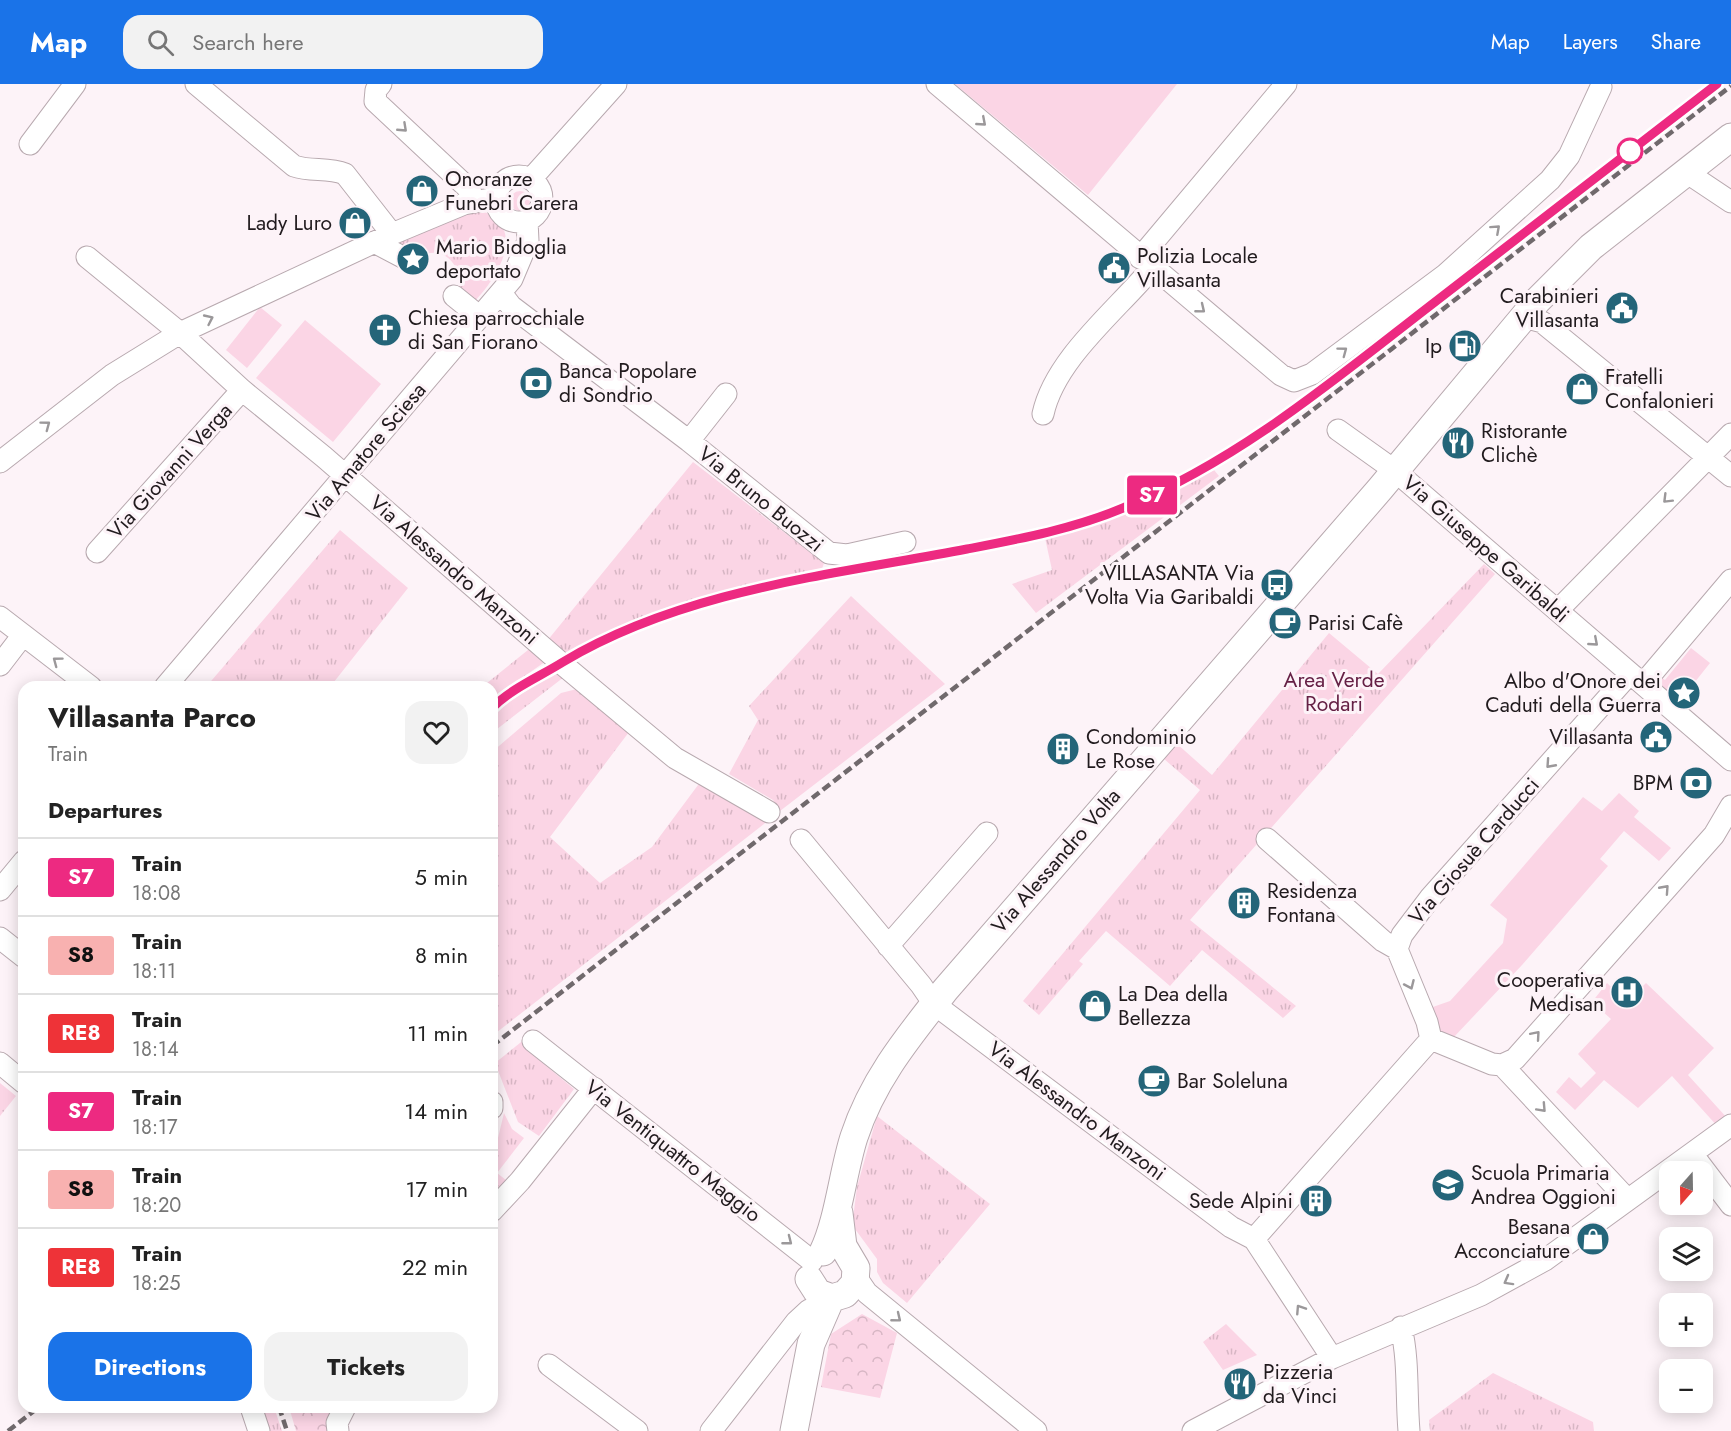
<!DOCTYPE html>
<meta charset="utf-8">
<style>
:root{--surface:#fff;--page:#f2f2f2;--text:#222;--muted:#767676;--line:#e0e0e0;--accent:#1a73e8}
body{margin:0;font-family:Jost,sans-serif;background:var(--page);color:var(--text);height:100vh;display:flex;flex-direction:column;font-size:22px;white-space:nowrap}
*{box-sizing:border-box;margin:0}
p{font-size:20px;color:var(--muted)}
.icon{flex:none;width:33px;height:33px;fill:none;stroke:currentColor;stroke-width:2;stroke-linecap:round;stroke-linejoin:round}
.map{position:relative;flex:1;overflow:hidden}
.side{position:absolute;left:18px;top:597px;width:480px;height:732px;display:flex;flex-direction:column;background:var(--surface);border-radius:18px;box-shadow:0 3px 15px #0003}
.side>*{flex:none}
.badge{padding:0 12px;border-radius:4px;font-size:21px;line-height:39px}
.needle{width:39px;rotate:200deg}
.controls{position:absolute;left:1659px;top:1077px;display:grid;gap:12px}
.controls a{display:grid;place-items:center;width:54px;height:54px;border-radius:12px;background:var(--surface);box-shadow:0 3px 15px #0003;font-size:30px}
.map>.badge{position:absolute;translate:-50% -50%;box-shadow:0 0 0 3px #fff}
h2{padding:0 30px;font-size:22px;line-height:54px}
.round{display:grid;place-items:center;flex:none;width:63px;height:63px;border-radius:18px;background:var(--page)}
.head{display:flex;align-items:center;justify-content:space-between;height:102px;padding:0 30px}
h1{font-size:28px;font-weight:700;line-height:45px}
.action{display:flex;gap:12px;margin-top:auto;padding:12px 30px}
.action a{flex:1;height:69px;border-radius:18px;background:var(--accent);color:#fff;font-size:24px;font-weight:700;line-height:69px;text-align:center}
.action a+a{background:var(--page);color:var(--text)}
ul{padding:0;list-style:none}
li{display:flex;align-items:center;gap:18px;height:78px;padding:0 30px;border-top:2px solid var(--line)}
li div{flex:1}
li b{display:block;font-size:22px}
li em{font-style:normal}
li .badge{min-width:66px;font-weight:700;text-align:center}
header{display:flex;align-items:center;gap:36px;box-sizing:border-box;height:84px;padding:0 30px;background:var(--accent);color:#fff}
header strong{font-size:28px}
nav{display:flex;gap:33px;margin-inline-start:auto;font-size:21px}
.search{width:420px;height:54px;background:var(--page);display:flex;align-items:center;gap:15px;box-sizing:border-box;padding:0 21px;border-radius:18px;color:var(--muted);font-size:22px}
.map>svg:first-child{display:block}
.grass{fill:url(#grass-tufts)}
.forest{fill:url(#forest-crowns)}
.garden{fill:#fbd5e5}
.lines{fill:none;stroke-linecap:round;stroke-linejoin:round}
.minor-casing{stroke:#b8a9af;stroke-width:23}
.major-casing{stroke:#b8a9af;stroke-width:29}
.minor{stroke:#fff;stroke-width:21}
.major{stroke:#fff;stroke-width:27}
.rail{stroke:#70696c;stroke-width:4.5;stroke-dasharray:9 4.5;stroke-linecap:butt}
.oneway{stroke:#9b989a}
.line-casing{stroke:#fff;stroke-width:14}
.line{stroke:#ed2a81;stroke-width:9}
.stop-dot{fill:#fff;stroke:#ed2a81;stroke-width:3}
.labels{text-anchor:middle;stroke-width:6;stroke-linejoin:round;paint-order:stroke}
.poi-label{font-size:21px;fill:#211b1e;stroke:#fdf3f8;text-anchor:start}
.street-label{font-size:21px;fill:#211b1e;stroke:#fdf3f8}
.park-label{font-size:21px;fill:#652045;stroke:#fdf3f8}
</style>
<header>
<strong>Map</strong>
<div class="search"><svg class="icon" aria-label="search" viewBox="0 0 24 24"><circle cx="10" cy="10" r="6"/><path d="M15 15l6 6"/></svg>Search here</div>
<nav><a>Map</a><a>Layers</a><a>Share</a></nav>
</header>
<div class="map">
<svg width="1731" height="1347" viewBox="0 0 1731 1347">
<defs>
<pattern id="grass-tufts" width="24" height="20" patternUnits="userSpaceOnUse" patternTransform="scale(1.5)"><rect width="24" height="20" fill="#fbd5e5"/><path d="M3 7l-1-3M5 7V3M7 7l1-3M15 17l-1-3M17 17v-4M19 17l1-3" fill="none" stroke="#d7b6c4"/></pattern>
<pattern id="forest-crowns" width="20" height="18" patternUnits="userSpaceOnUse" patternTransform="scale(1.5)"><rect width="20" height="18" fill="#fbd5e5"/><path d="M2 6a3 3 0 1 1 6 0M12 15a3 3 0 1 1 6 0" fill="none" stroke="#d7b6c4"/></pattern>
</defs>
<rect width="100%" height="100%" fill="#fdf3f8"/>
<path class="grass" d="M510 117a10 10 0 1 1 20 0a10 10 0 1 1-20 0Z
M 477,125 C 530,141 499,192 474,218 L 458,203 C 462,178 440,159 417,174 L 399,157 Z
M 693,378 L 824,479 L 822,485 L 671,522 L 614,545 L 562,571 L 547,557 Z
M 1214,386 L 1219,392 L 1036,529 L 1012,500 L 1052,486 L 1045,454 L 1122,431 Z
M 340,446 L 408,504 L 330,603 L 206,603 Z
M 1484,480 L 1495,490 L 1190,836 L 1296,922 L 1283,934 L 1202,866 L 1170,902 L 1106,847 L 1079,877 L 1083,880 L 1039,931 L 1023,917 L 1200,706 L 1164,675 L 1176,659 L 1212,691 L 1329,549 L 1378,590 Z
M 851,512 L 945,600 L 780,727 L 773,716 L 729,690 L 758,636 L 749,622 Z
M 533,562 L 549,575 L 492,615 L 492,603 L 482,603 Z
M 560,586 L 564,593 L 492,649 L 492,633 L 505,620 Z
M 581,604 L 632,644 L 550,753 L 600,799 L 652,763 L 701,697 L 769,736 L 492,952 L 492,668 L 561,609 Z
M 525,955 L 538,964 L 533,971 L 574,1005 L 539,1052 L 518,1038 L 495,979 Z
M 0,999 L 16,1012 L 0,1032 Z
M 504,1029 L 512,1045 L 524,1054 L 497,1089 L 506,1096 L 492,1111 L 492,1064 L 497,1058 Z
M 877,1032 L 990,1120 L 907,1219 L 883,1199 L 877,1188 L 877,1175 L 855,1145 L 853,1134 L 857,1103 Z
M 1226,1240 L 1257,1271 L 1223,1286 L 1203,1258 Z
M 1493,1289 L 1593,1338 L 1594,1347 L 1430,1347 L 1429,1336 Z
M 261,1323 L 274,1323 L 282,1347 L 268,1347 Z"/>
<path class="forest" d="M 862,1230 L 897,1249 L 880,1314 L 821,1303 L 831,1250 Z
M 289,1323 L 332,1323 L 328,1334 L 331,1347 L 296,1347 Z"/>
<path class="garden" d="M 955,0 L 1177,0 L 1088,111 Z
M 260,223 L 282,241 L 247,284 L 226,266 Z
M 305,236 L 381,300 L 333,358 L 256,294 Z
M 1691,564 L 1710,579 L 1679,618 L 1653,597 L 1658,591 L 1665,596 Z
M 1619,709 L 1639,727 L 1634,733 L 1671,764 L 1659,777 L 1624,747 L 1600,775 L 1608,782 L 1522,881 L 1453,954 L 1439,946 L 1430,924 L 1450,917 L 1503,859 L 1507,835 L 1490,821 L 1583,713 L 1602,727 Z
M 1607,899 L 1627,918 L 1646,899 L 1714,964 L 1688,991 L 1728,1035 L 1719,1044 L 1672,992 L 1638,1024 L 1604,996 L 1575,1026 L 1556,1008 L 1569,993 L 1581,1004 L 1596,989 L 1578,970 L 1611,935 L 1592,918 Z"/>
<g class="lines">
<defs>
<path id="minor" d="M 196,0 L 294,82 C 311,88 328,83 345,90 L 392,150
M 381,0 L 376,6 L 375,17 L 469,105 L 475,118
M 937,0 L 1281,291 L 1294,297 L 1312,290 L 1445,191 L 1550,96 L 1569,72 L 1601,3
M 30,60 L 75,0
M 1686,88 L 1731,118
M496 115a23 23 0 1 1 46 0a23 23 0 1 1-46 0Z
M 531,95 L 616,0
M 374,158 L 412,178
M 87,173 L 180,249 L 242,306 L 324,373 L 561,579 L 675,674 L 769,728
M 1140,174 L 1286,0
M 501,209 L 511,222 L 689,357 L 829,469 L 847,471 L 905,458
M 454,212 L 480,233
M 1524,233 L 1542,238 L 1731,392
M 1043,330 C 1055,275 1116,227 1152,184
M 1338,346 L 1394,386 L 1731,676
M 689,357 L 726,310
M 0,378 L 112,291 L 180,249 L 392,150 L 464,120 L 495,114
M 97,468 L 242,306
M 1558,526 L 1731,350
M 0,533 L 91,603
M 0,581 L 23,551
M 1643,600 L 1731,496
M 165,603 L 512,195 L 528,157 L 527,137
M 1267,755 L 1383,857 L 1397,865
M 801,756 L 921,901 L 934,920 L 1231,1143 L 1254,1155 L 1332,1274
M 0,806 L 24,777
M 0,854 L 24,873
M 888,862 L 987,749
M 1431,955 L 1492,980 L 1502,981 L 1515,975 L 1714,751 L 1731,722
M 533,957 L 812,1177
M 0,979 L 24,999
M 1502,981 L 1627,1115
M 492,1018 L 492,1024
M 1693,1071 L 1731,1121
M 492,1127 L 520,1097 L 594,1004
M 1254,1155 L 1431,955 L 1427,938 L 1397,865 L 1402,851 L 1430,814 L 1630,589
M 856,1193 L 867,1209 L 1036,1347
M 1401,1243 C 1409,1277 1406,1312 1409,1347
M 549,1281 L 637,1347
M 251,1323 L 259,1347
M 338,1347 L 337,1339 L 345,1323
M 711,1347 L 796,1238 L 809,1226
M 1193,1347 L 1332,1274 L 1481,1211 L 1545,1176 L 1731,1041"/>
<path id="major" d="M 823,1168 C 838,1138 843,1087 854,1053 C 873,995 909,952 946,905 L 1380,405 L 1537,217 L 1591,163 L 1731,53
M 809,1195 L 818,1209 L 832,1214 L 845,1210 L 855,1199 L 856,1184 L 843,1162 L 839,1129
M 794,1347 L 811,1260 L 831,1214"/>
</defs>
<use href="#minor" class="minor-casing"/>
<use href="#major" class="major-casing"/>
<use href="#minor" class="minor"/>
<use href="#major" class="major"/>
<path class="rail" d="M 492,624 C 512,604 539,592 563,578 C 683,506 831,491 967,465 C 1019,454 1073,445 1123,424 C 1233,378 1323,305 1417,233 C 1517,155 1617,78 1717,0
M 492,962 L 1731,2
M 279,1323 L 287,1347
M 8,1347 L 39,1323"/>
</g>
<defs><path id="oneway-chevron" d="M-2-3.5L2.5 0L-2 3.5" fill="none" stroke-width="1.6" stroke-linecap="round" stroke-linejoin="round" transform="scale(1.5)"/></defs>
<g class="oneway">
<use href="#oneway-chevron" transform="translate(982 38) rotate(41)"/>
<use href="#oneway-chevron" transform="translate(403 44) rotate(43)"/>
<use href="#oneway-chevron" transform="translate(1496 145) rotate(-42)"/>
<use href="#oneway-chevron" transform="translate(1201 225) rotate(39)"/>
<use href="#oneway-chevron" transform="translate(209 235) rotate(-25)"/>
<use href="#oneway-chevron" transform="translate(1343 267) rotate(-37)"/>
<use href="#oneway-chevron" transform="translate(46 341) rotate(-37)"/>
<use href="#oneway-chevron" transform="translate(1667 415) rotate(135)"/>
<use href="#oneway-chevron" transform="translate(1594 558) rotate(41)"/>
<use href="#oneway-chevron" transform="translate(57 577) rotate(-143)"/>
<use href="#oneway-chevron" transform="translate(1550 680) rotate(132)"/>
<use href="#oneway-chevron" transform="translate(1665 805) rotate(-48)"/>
<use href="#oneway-chevron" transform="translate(1410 901) rotate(66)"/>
<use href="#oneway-chevron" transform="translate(1536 951) rotate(-49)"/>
<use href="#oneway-chevron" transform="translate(1542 1024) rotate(47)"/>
<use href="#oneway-chevron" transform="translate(788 1157) rotate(38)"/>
<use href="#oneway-chevron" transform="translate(1508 1197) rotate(151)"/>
<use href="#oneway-chevron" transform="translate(1300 1225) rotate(-123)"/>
<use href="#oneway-chevron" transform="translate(897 1234) rotate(39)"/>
</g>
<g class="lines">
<defs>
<path id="line" d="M 492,624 C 512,604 539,593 563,578 C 683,506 831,491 967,465 C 1019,455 1073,445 1123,424 C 1235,378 1327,302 1422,228 C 1521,152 1619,76 1717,0"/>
</defs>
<use href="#line" class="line-casing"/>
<use href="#line" class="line"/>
</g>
<defs>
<symbol id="shop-disc" viewBox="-11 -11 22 22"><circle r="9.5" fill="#246579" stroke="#fdf3f8"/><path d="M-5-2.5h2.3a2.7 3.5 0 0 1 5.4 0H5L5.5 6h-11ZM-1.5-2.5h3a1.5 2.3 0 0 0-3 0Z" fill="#fff"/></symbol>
<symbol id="sight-disc" viewBox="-11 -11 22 22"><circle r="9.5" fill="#246579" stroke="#fdf3f8"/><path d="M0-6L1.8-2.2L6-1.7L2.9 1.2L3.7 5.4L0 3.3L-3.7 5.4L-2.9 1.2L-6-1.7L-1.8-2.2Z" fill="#fff"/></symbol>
<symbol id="civic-disc" viewBox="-11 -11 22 22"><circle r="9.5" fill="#246579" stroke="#fdf3f8"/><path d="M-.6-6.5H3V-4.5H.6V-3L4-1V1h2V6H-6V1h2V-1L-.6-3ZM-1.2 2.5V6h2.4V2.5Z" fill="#fff"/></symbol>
<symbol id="church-disc" viewBox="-11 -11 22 22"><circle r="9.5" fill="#246579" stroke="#fdf3f8"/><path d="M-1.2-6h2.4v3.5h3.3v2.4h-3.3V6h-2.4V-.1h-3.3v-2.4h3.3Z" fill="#fff"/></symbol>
<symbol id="fuel-disc" viewBox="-11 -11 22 22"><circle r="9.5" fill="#246579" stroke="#fdf3f8"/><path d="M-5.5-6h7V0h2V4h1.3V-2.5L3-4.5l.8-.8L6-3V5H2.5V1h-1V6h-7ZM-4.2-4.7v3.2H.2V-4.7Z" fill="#fff"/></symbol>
<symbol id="bank-disc" viewBox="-11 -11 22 22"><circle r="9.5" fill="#246579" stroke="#fdf3f8"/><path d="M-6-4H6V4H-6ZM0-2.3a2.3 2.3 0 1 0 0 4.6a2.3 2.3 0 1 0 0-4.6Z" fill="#fff"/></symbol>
<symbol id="restaurant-disc" viewBox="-11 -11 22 22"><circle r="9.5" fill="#246579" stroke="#fdf3f8"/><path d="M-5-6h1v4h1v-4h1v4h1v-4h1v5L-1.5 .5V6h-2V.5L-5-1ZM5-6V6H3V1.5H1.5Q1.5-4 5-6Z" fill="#fff"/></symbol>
<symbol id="bus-disc" viewBox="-11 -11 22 22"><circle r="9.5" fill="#246579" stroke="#fdf3f8"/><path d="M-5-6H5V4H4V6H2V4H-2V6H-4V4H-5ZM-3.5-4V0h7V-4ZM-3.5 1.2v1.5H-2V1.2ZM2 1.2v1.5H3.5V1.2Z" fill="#fff"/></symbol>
<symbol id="cafe-disc" viewBox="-11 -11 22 22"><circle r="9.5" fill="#246579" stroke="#fdf3f8"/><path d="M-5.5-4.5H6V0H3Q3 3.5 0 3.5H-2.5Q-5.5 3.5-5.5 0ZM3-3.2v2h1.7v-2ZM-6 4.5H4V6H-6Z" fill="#fff"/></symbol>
<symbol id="building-disc" viewBox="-11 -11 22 22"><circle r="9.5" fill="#246579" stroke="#fdf3f8"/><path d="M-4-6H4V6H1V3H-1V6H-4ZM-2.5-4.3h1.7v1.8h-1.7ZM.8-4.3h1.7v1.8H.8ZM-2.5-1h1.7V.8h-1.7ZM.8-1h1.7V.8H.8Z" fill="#fff"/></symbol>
<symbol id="hospital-disc" viewBox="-11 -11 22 22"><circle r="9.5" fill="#246579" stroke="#fdf3f8"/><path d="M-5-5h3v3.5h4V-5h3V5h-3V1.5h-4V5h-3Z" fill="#fff"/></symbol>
<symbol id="school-disc" viewBox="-11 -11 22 22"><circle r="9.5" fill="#246579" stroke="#fdf3f8"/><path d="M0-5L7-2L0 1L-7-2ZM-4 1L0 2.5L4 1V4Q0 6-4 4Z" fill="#fff"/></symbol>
</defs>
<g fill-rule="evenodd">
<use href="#shop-disc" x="403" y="88" width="38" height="38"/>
<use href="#shop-disc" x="336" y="120" width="38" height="38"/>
<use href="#sight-disc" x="394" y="156" width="38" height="38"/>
<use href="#civic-disc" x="1095" y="165" width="38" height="38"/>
<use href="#civic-disc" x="1603" y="205" width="38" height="38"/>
<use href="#church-disc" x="366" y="227" width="38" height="38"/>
<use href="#fuel-disc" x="1446" y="243" width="38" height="38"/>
<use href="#bank-disc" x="517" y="280" width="38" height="38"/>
<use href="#shop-disc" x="1563" y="286" width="38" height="38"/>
<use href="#restaurant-disc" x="1439" y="340" width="38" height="38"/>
<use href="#bus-disc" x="1258" y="482" width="38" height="38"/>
<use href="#cafe-disc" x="1266" y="520" width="38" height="38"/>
<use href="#sight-disc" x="1665" y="590" width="38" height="38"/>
<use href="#civic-disc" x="1637" y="634" width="38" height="38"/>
<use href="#building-disc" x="1044" y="646" width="38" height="38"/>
<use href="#bank-disc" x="1677" y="680" width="38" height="38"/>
<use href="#building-disc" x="1225" y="800" width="38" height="38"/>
<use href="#hospital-disc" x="1608" y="889" width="38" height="38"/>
<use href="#shop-disc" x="1076" y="903" width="38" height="38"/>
<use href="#cafe-disc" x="1135" y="978" width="38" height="38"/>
<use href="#school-disc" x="1429" y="1082" width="38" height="38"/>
<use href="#building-disc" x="1297" y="1098" width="38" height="38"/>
<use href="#shop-disc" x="1574" y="1136" width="38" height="38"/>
<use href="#restaurant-disc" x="1221" y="1281" width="38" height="38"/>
</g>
<circle class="stop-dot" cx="1630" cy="67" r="12"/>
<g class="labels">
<g class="poi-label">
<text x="445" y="102">Onoranze<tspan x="445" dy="24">Funebri Carera</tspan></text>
<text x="332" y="146" text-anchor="end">Lady Luro</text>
<text x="436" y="170">Mario Bidoglia<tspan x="436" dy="24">deportato</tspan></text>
<text x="1137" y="179">Polizia Locale<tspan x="1137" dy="24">Villasanta</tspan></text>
<text x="1599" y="219" text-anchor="end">Carabinieri<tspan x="1599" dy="24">Villasanta</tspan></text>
<text x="408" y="241">Chiesa parrocchiale<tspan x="408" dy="24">di San Fiorano</tspan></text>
<text x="1442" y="269" text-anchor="end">Ip</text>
<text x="559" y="294">Banca Popolare<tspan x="559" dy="24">di Sondrio</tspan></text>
<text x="1605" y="300">Fratelli<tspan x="1605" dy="24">Confalonieri</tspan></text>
<text x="1481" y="354">Ristorante<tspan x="1481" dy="24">Clichè</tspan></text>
<text x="1254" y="496" text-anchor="end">VILLASANTA Via<tspan x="1254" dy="24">Volta Via Garibaldi</tspan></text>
<text x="1308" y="546">Parisi Cafè</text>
<text x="1661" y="604" text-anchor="end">Albo d'Onore dei<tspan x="1661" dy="24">Caduti della Guerra</tspan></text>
<text x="1086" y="660">Condominio<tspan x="1086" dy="24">Le Rose</tspan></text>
<text x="1633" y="660" text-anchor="end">Villasanta</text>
<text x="1673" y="706" text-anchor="end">BPM</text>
<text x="1267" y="814">Residenza<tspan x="1267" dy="24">Fontana</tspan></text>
<text x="1604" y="903" text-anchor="end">Cooperativa<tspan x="1604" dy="24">Medisan</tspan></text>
<text x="1118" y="917">La Dea della<tspan x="1118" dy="24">Bellezza</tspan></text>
<text x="1177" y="1004">Bar Soleluna</text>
<text x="1471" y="1096">Scuola Primaria<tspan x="1471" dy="24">Andrea Oggioni</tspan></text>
<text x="1293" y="1124" text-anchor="end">Sede Alpini</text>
<text x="1570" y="1150" text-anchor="end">Besana<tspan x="1570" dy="24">Acconciature</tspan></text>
<text x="1263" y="1295">Pizzeria<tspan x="1263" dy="24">da Vinci</tspan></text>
</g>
<g class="street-label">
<text transform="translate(366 368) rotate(-50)" y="7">Via Amatore Sciesa</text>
<text transform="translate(170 387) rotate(-48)" y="7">Via Giovanni Verga</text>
<text transform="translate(761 415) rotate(39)" y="7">Via Bruno Buozzi</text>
<text transform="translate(1486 465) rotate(41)" y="7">Via Giuseppe Garibaldi</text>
<text transform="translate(454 486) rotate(41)" y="7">Via Alessandro Manzoni</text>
<text transform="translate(1474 767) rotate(-49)" y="7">Via Giosuè Carducci</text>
<text transform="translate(1056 777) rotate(-49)" y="7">Via Alessandro Volta</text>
<text transform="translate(1077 1027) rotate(37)" y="7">Via Alessandro Manzoni</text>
<text transform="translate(673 1067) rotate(38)" y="7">Via Ventiquattro Maggio</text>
</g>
<g class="park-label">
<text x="1334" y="603">Area Verde<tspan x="1334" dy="24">Rodari</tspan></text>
</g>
</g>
</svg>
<div class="controls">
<a><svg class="needle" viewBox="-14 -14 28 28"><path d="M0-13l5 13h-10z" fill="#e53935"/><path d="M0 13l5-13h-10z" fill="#767676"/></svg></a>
<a><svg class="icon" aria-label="layers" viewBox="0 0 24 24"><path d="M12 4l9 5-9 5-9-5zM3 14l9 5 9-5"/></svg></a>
<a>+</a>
<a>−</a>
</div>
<b class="badge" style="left:1152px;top:411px;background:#ed2a81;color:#fff">S7</b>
<section class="side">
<div class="head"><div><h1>Villasanta Parco</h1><p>Train</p></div><a class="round"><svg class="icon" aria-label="heart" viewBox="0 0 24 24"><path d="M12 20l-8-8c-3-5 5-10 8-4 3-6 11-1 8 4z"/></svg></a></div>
<h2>Departures</h2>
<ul>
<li><span class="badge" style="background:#ed2a81;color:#fff">S7</span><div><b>Train</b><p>18:08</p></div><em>5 min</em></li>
<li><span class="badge" style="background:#f8b1b0;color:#111">S8</span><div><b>Train</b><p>18:11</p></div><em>8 min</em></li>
<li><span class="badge" style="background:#ee3338;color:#fff">RE8</span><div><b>Train</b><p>18:14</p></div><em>11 min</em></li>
<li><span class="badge" style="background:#ed2a81;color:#fff">S7</span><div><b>Train</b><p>18:17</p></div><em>14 min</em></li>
<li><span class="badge" style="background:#f8b1b0;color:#111">S8</span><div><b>Train</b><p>18:20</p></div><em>17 min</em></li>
<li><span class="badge" style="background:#ee3338;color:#fff">RE8</span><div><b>Train</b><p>18:25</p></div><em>22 min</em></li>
</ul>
<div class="action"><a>Directions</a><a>Tickets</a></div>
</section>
</div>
